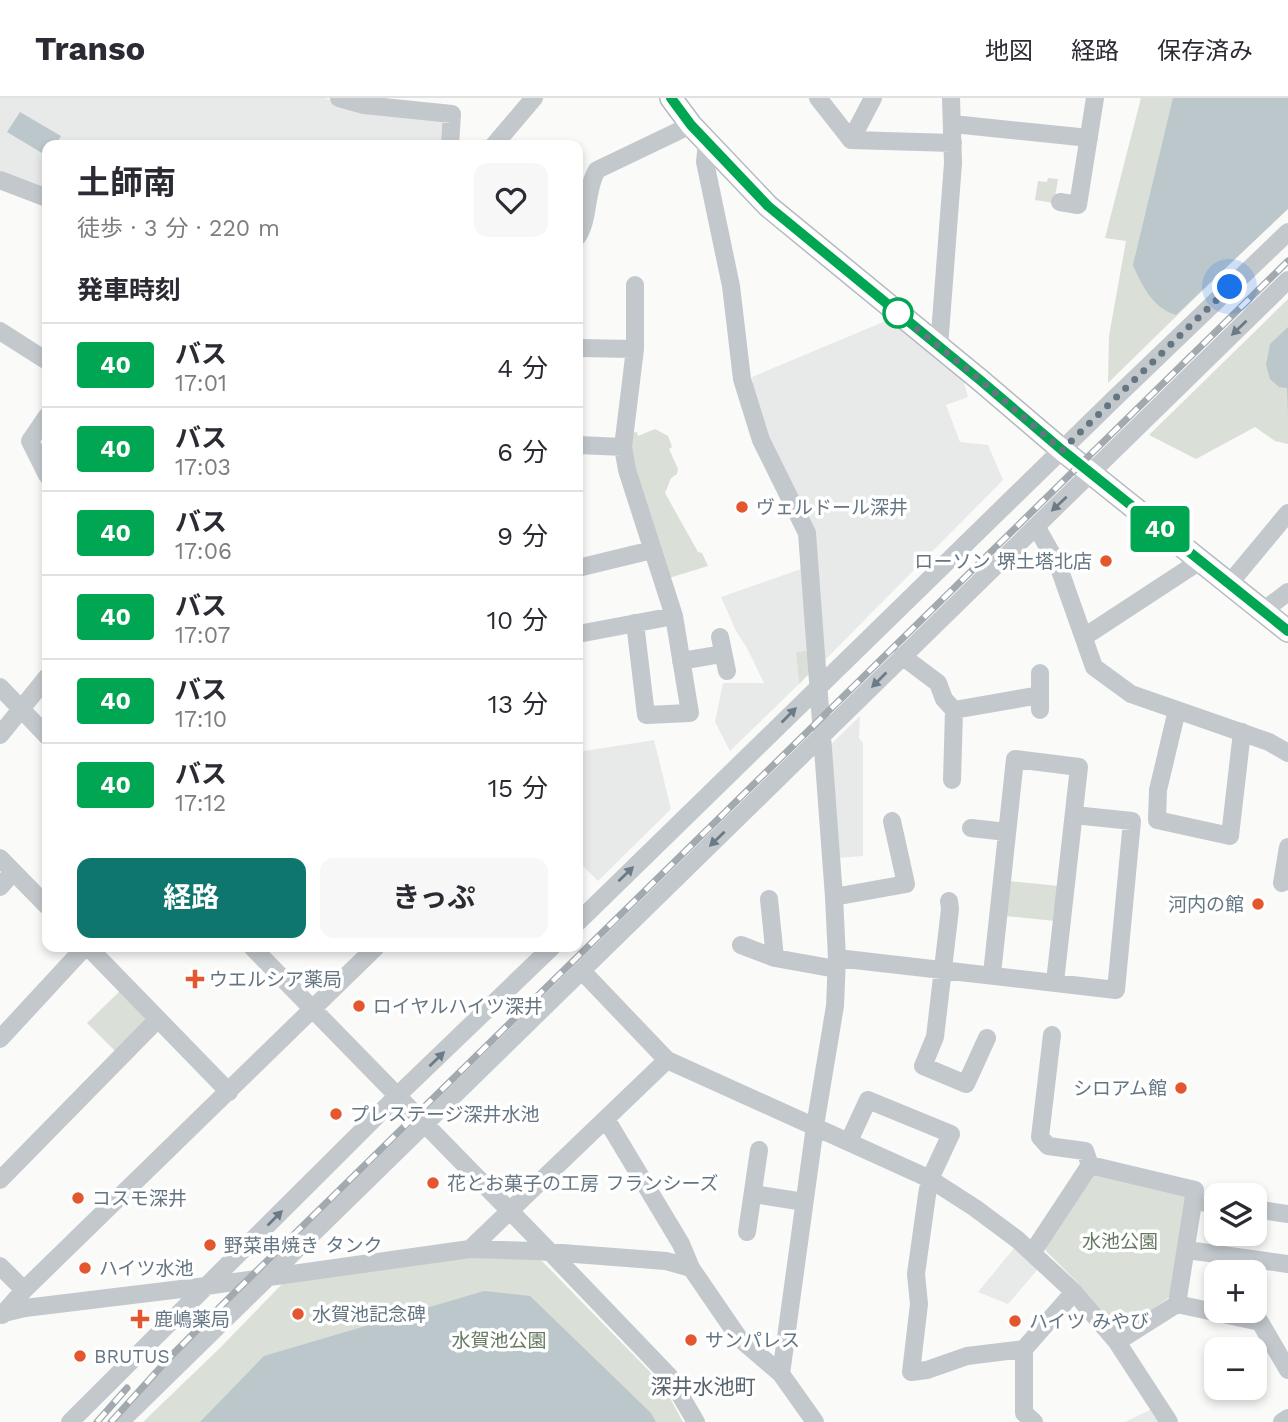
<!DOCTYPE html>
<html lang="ja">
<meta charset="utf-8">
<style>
:root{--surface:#fff;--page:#f7f7f7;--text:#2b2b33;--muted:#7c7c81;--line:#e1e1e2;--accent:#0f766e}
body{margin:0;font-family:"Work Sans","Noto Sans JP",sans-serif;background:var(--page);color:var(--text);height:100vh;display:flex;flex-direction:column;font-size:26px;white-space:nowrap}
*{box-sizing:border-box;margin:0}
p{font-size:23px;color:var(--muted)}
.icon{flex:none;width:38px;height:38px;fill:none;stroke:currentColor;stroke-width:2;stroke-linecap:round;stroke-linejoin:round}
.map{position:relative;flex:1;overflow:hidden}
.panel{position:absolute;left:42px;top:42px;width:541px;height:812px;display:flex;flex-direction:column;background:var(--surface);border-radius:14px;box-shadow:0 4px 10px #0003}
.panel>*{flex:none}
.badge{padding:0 14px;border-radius:5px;font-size:24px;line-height:46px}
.controls{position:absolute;left:1204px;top:1085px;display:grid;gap:14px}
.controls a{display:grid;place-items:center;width:63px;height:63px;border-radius:14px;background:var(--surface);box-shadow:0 4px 10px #0003;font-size:35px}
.you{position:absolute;width:35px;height:35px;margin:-18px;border:5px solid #fff;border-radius:50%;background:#1a73e8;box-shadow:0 0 0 10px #1a73e833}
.map>.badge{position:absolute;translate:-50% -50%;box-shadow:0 0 0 4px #fff}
h2{padding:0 35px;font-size:26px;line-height:63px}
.round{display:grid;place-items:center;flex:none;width:74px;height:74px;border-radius:14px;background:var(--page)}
.summary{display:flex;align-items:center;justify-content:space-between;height:119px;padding:0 35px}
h1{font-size:33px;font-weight:700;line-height:52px}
.button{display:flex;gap:14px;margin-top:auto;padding:14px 35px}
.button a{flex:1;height:80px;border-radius:14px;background:var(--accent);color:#fff;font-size:28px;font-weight:700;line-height:80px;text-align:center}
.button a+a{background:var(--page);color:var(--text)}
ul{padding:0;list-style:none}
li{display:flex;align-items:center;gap:21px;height:84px;padding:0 35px;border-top:2px solid var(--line)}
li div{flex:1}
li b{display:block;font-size:26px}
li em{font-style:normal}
li .badge{min-width:77px;font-weight:700;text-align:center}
header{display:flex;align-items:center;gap:42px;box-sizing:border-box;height:98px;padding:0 35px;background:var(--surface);border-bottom:2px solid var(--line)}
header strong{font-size:33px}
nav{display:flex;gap:38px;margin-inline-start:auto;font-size:24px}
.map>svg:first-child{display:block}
.built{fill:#e8e9e9}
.green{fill:#dadfd7}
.water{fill:#bbc7cb}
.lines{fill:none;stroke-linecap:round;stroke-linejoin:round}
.major-casing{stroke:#b5babe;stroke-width:24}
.minor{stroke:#c3c8cc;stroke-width:18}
.major{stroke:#fff;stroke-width:21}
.rail-casing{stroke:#a2aab0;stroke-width:7}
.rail{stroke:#fff;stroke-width:4.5;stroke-dasharray:13;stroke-linecap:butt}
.oneway{fill:#6a7a87}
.line-casing{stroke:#fff;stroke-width:16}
.line{stroke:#00a651;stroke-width:10}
.walk{stroke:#657683;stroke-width:7;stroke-dasharray:0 12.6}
.stop-dot{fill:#fff;stroke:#00a651;stroke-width:3.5}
.poi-dot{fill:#e4572e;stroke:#fff;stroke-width:2.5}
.labels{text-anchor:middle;stroke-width:7;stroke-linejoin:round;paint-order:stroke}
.poi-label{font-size:19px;fill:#657683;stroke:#fff;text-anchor:start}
.park-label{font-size:19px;fill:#687a64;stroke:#fff}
.neighbourhood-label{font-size:21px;fill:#57646e;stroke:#fff}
</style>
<header>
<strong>Transo</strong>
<nav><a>地図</a><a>経路</a><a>保存済み</a></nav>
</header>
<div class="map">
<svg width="1288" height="1324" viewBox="0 0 1288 1324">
<rect width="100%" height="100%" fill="#fafaf8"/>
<path class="built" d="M 0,0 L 324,0 L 363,10 L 444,19 L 446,47 L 47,47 L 47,93 L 0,74 Z
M 888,222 L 963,281 L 968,299 L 946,307 L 960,344 L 988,347 L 1003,382 L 824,563 L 818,482 L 766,333 L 753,292 L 752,279 Z
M 804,470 L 811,552 L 796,554 L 799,586 L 730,653 L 715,624 L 723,585 L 764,585 L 746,548 L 737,535 L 721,499 Z
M 860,618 L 859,640 L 863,645 L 863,758 L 838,760 L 827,650 Z
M 654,642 L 671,711 L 598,783 L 584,769 L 578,755 L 578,654 Z
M 1015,1149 L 1039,1170 L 1008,1206 L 978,1194 Z
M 1152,1311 L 1160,1324 L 1125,1324 Z"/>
<path class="green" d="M 1141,0 L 1288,0 L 1288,109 L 1108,285 L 1109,238 L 1126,143 L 1105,140 Z
M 1048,80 L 1058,81 L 1054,105 L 1035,102 L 1038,83 L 1047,84 Z
M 1288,201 L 1288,346 L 1275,343 L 1255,329 L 1196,361 L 1149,337 Z
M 655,331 L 668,338 L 672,349 L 669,351 L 678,371 L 677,376 L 671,380 L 665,395 L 698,454 L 702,455 L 708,468 L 669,480 L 628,355 L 630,335 L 637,334 L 638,338 Z
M 811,552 L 812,573 L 799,586 L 796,554 Z
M 1009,783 L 1059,788 L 1055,823 L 1005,818 Z
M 121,892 L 146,918 L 145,924 L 116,954 L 87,925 Z
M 1092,1076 L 1184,1096 L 1188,1102 L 1171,1198 L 1123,1232 L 1118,1231 L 1078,1185 L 1046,1153 L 1045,1147 Z
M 475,1157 L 536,1161 L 542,1163 L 654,1278 L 671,1302 L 683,1324 L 143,1324 L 220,1250 L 282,1186 Z"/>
<path class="water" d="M 1173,0 L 1288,0 L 1288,111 L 1176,217 C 1153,210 1142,188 1133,167 Z
M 20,14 L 61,38 L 55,47 L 47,47 L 47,58 L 7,34 Z
M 1288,229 L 1288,317 L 1287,290 L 1279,289 L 1270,281 L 1266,267 L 1270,246 Z
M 484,1193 L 530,1198 L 651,1315 L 656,1324 L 200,1324 L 264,1258 Z"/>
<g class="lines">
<defs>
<path id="major" d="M 671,0 L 691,27 L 768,108 L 980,282 L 1062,352 L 1288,533"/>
</defs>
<use href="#major" class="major-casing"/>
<path class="minor" d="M 339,0 L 364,7 L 452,16 L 450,47
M 818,0 L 851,42 L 953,45
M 953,26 L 1089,40
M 851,42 L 873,0
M 707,45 L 705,64 L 731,188 L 742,281 L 761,342 L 807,435 L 834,799 L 837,860 L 835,908 L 815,1028 L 781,1276
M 494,47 L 534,0
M 0,82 L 47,100
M 1060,104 L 1078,107 L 1095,0
M 578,138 C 590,118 585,92 597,72 L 691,27
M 0,233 L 47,263
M 939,249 L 953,65 L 951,0
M 578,250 L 635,251
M 47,318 L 30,343 L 47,377
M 578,347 L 623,349
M 1036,428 L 1058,467 L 1094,569 L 1131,596 L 1269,644 L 1288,655
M 578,470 L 652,452
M 1229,486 L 1288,415
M 1263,513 L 1288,494
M 635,525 L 646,617 L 690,615 L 674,518 L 627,372 L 623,349 L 635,251 L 635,187
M 578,536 L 674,518
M 720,539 L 727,573
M 1084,539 L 1200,463
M 902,558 L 938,585 L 944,601 L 954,612 L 952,682
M 681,563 L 722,556
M 1040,575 L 1040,612
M 0,589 L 47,638
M 954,612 L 1040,597
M 1177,612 L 1158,692 L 1157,722 L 1230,738 L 1242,634
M 0,637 L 47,579
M 971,730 L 1007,734
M 0,760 L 47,808
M 1282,785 L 1288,749
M 0,789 L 13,774
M 834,799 L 906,786 L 892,723
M 769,801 L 775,860
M 949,803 L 950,811 L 935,939 L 923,968 L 966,986 L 987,940
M 578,824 L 1115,300 L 1288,134
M 741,847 L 775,860 L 836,871
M 88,849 L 229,994
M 252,849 L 551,1155 L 669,1278 L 696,1324
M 837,860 L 1116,892 L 1132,723 L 1074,717
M 582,873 L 667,962 L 930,1081 L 975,1110 L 1018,1142 L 1074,1194 L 1117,1244 L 1169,1324
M 992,876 L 1015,661 L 1079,669 L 1055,884
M 1052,937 L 1040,1039 L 1048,1048 L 1085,1053 L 1090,1067
M 0,941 L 85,849
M 606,1021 L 681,1146 L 691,1170
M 849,1043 L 868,1002 L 951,1036 L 930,1081 L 927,1097 L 916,1176 L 919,1206 L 911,1274 L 927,1272 L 967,1258 L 1024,1251 L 1074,1194
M 0,1082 L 157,922
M 753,1096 L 804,1104
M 1193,1103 L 1216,1106
M 1255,1111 L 1288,1116
M 747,1134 L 759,1052
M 470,1151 L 667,962
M 1187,1152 L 1288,1166
M 1032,1155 L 1090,1067 L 1195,1092 L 1177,1206 L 1117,1244
M 0,1168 L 24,1192
M 1177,1206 L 1260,1224 L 1288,1272
M 0,1216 L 25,1210 L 206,1188 L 470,1151 L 536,1153 L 666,1163 L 691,1170 L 739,1240 L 781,1276 L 815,1324
M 2,1217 L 24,1192 L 376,849
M 1024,1251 L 1024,1315 L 1034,1324
M 70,1324 L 397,998 L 552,849
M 120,1324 L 1288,182
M 1282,1324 L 1288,1320"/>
<use href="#major" class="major"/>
<defs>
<path id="rail" d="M 97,1324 L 127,1290
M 111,1324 L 169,1260 L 224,1205 L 1288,163"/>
</defs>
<use href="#rail" class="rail-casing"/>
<use href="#rail" class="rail"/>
</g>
<defs><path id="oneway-solid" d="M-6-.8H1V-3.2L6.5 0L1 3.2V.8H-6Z" transform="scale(1.75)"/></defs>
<g class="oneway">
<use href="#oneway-solid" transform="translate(1239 230) rotate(136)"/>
<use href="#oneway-solid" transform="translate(1059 406) rotate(137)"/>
<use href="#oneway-solid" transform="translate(879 582) rotate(135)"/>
<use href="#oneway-solid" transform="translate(789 617) rotate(-45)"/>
<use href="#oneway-solid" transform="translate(717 741) rotate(136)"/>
<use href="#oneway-solid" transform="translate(626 776) rotate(-44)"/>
<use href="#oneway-solid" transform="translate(437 961) rotate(-44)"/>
<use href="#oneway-solid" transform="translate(275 1120) rotate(-45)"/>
</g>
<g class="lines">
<defs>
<path id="line" d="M 671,0 L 691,27 L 768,108 L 980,282 L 1062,352 L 1288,533"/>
</defs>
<use href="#line" class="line-casing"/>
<use href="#line" class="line"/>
<path class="walk" d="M 898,215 L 980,282 L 1062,352 L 1230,189"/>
</g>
<circle class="stop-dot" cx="898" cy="215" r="14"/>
<g class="poi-dot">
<circle cx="742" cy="409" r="7"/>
<circle cx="1106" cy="463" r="7"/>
<circle cx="1258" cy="806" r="7"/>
<path d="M191.5 870.5h7v7h7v7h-7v7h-7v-7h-7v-7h7z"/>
<circle cx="359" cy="908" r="7"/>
<circle cx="1181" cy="990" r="7"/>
<circle cx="336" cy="1016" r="7"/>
<circle cx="433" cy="1085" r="7"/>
<circle cx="78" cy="1100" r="7"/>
<circle cx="210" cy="1147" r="7"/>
<circle cx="85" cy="1170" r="7"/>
<circle cx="298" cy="1216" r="7"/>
<path d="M136.5 1210.5h7v7h7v7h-7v7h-7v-7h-7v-7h7z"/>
<circle cx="1015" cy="1223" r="7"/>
<circle cx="691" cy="1242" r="7"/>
<circle cx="80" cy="1258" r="7"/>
</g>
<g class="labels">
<g class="poi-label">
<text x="756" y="416">ヴェルドール深井</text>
<text x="1092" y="470" text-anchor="end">ローソン 堺土塔北店</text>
<text x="1244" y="813" text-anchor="end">河内の館</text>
<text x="209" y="888">ウエルシア薬局</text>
<text x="373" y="915">ロイヤルハイツ深井</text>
<text x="1167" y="997" text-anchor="end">シロアム館</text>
<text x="350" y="1023">プレステージ深井水池</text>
<text x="447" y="1092">花とお菓子の工房 フランシーズ</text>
<text x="92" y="1107">コスモ深井</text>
<text x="224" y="1154">野菜串焼き タンク</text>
<text x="99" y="1177">ハイツ水池</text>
<text x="312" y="1223">水賀池記念碑</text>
<text x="154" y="1228">鹿嶋薬局</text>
<text x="1029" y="1230">ハイツ みやび</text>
<text x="705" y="1249">サンパレス</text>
<text x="94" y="1265">BRUTUS</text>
</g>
<g class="park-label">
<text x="1120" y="1150">水池公園</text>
<text x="499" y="1249">水賀池公園</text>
</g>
<g class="neighbourhood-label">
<text x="703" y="1296">深井水池町</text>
</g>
</g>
</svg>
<div class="controls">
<a><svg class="icon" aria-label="layers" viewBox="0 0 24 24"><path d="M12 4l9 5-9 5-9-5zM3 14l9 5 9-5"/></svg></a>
<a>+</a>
<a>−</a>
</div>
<div class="you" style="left:1230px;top:189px"></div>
<b class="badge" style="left:1160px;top:431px;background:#00a651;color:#fff">40</b>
<section class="panel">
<div class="summary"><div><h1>土師南</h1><p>徒歩 · 3 分 · 220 m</p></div><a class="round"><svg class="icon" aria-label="heart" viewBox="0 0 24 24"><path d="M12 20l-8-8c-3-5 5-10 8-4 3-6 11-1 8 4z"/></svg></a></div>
<h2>発車時刻</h2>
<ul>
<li><span class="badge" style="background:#00a651;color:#fff">40</span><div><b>バス</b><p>17:01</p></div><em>4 分</em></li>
<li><span class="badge" style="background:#00a651;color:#fff">40</span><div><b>バス</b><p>17:03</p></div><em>6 分</em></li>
<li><span class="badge" style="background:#00a651;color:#fff">40</span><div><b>バス</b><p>17:06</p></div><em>9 分</em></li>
<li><span class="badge" style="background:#00a651;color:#fff">40</span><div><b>バス</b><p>17:07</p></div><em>10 分</em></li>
<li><span class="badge" style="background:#00a651;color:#fff">40</span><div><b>バス</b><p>17:10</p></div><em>13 分</em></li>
<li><span class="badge" style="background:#00a651;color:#fff">40</span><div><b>バス</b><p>17:12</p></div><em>15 分</em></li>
</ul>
<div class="button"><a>経路</a><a>きっぷ</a></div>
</section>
</div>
